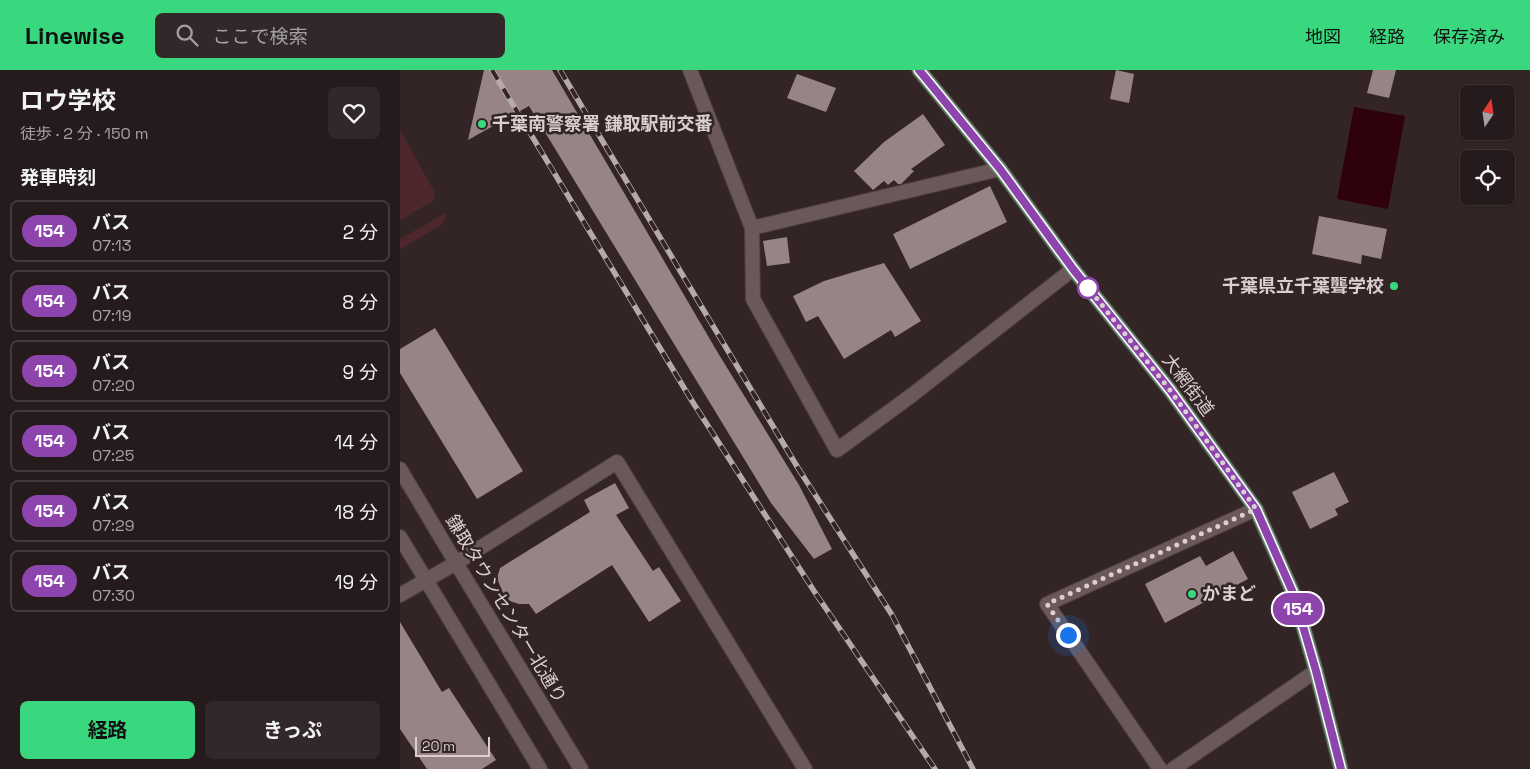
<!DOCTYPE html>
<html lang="ja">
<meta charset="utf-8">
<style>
:root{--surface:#261b1c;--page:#322829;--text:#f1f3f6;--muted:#a4a1a3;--line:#42393b;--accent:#39d87f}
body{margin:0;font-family:"Space Grotesk","Noto Sans JP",sans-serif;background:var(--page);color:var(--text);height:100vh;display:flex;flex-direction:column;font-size:19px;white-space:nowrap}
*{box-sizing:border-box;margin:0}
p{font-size:16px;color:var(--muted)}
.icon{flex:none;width:28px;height:28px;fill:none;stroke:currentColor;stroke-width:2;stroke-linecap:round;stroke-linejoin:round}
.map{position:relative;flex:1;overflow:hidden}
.panel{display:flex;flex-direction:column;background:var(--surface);width:400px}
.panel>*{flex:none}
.badge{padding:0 10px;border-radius:16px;font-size:18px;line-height:32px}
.needle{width:32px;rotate:13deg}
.tools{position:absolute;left:1060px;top:15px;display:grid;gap:10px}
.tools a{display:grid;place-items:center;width:55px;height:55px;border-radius:8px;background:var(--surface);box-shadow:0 1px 4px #0004,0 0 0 1px var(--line);font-size:25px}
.scale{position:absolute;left:15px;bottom:12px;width:75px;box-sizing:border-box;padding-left:5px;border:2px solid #dad0d1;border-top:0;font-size:14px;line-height:18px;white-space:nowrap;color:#dad0d1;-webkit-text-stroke:4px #332425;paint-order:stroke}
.you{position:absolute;width:25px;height:25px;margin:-12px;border:4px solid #fff;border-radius:50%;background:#1a73e8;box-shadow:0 0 0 8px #1a73e833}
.map>.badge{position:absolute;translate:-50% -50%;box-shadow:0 0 0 2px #fff}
h2{padding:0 20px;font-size:19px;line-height:45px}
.round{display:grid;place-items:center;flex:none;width:52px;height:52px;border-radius:8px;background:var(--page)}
.overview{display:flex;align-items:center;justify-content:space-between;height:85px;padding:0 20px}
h1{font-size:24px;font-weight:700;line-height:38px}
.action{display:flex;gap:10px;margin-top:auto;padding:10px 20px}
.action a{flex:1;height:58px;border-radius:8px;background:var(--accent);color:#111;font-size:20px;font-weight:700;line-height:58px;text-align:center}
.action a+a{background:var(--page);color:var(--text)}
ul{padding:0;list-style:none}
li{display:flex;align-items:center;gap:15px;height:62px;margin:0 10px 8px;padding:0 10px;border:2px solid var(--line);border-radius:8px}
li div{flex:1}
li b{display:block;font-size:19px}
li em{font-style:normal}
li .badge{min-width:55px;font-weight:700;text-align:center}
header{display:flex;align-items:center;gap:30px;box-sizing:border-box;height:70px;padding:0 25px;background:var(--accent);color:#111}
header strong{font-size:24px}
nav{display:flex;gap:28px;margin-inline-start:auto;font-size:18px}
.search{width:350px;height:45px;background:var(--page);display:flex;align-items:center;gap:12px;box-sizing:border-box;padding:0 18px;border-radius:8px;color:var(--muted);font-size:19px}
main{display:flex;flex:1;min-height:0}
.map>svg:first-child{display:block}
.green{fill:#4d272c}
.water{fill:#2f010b}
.building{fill:#978486}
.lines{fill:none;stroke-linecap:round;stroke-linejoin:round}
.minor-casing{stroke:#4c4041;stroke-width:16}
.tertiary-casing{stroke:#4c4041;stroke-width:16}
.primary-casing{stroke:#4c4041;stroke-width:16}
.minor{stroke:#6a585a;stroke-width:14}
.tertiary{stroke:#6a585a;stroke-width:14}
.primary{stroke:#618b6c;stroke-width:14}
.rail-casing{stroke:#b5aaab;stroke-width:5.5}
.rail{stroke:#332425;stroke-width:4;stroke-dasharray:11;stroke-linecap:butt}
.line-casing{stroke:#fff;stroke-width:11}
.line{stroke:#8e44ad;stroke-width:8}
.walk{stroke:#dad0d1;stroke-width:5;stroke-dasharray:0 9}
.poi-dot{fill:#39d87f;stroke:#332425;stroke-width:2}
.stop-dot{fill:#fff;stroke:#8e44ad;stroke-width:2.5}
.labels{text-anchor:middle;stroke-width:5;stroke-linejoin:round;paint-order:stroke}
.poi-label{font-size:18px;font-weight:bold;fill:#dad0d1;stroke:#332425;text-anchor:start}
.street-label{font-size:18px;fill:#dad0d1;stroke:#332425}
</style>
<header>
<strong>Linewise</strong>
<div class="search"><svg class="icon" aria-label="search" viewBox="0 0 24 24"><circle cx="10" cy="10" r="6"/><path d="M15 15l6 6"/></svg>ここで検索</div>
<nav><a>地図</a><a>経路</a><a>保存済み</a></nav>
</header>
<main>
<section class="panel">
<div class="overview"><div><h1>ロウ学校</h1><p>徒歩 · 2 分 · 150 m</p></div><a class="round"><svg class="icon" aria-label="heart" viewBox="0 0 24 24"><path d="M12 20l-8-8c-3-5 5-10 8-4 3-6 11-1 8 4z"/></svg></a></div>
<h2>発車時刻</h2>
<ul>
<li><span class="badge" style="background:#8e44ad;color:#fff">154</span><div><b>バス</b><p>07:13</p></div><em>2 分</em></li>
<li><span class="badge" style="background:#8e44ad;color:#fff">154</span><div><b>バス</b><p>07:19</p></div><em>8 分</em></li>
<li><span class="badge" style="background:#8e44ad;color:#fff">154</span><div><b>バス</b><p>07:20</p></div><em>9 分</em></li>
<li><span class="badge" style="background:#8e44ad;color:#fff">154</span><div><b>バス</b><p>07:25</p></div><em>14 分</em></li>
<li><span class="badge" style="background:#8e44ad;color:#fff">154</span><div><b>バス</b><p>07:29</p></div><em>18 分</em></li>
<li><span class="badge" style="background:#8e44ad;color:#fff">154</span><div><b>バス</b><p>07:30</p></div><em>19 分</em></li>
</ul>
<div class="action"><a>経路</a><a>きっぷ</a></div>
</section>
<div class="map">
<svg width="1130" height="699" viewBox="0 0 1130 699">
<rect width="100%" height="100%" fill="#332425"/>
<path class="green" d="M 0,60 L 33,119 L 35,125 L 33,131 L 0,150 Z
M 47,142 L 43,154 L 0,179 L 0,169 Z"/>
<path class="water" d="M 954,37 L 1005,46 L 988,139 L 937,129 Z"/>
<path class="building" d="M 84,0 L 152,0 L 318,283 L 399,415 L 432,479 L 414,489 L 371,433 L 129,36 L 68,70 Z
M 716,0 L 734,4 L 729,33 L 710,29 Z
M 973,0 L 996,0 L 989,28 L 967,23 Z
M 397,4 L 436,18 L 426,42 L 387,28 Z
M 523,44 L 545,75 L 511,99 L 514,101 L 501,114 L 498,114 L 494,110 L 488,115 L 484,111 L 473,120 L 454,101 L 484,72 Z
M 590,116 L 607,152 L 510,199 L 493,164 Z
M 919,146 L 987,159 L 981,189 L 962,185 L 961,194 L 912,184 Z
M 387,167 L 390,193 L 367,196 L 363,171 Z
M 484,193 L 521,251 L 495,267 L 491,260 L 444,289 L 418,246 L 406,252 L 393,226 L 424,211 Z
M 35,258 L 123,401 L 77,429 L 0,303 L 0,279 Z
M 934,402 L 949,432 L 935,439 L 938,445 L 910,459 L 892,422 Z
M 215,413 L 229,438 L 216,445 L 253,501 L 259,497 L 281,531 L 249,552 L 212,495 L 136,544 L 129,534 L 119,534 L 110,531 L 102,521 L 97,508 L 100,498 L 190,442 L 184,430 Z
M 833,481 L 848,509 L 765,553 L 745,514 L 800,486 L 806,496 Z
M 0,552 L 42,622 L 49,618 L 96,690 L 82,699 L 27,699 L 0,659 Z"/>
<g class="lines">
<defs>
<path id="minor" d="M 290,0 L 352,158 L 353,229 L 437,380 L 512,325 L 673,199
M 352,158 L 600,99
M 56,493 L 217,392 L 405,699
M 760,699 L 647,534 L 856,439"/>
<path id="tertiary" d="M 0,399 L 56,493 L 181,699
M 0,467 L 140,699
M 0,525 L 56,493
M 773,699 L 916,601"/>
<path id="primary" d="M 519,0 L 600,99 L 673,199 L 770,320 L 856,439 L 894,525 L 916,601 L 941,699"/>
</defs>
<use href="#minor" class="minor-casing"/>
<use href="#tertiary" class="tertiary-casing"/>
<use href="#primary" class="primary-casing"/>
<use href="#minor" class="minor"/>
<use href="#tertiary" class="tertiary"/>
<use href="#primary" class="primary"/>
<defs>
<path id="rail" d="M 92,0 L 292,331 L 414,521 L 535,699
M 160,0 L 398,398 L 492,545 L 573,699"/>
</defs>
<use href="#rail" class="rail-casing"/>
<use href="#rail" class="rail"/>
</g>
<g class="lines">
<defs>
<path id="line" d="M 519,0 L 600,99 L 673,199 L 770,320 L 856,439 L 894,525 L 916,601 L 941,699"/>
</defs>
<use href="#line" class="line-casing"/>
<use href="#line" class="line"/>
<path class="walk" d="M 668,565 L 647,534 L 856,439 L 770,320 L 685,214 L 688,218"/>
</g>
<g class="poi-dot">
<circle cx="82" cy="54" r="5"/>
<circle cx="994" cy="216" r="5"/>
<circle cx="792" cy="524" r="5"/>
</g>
<circle class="stop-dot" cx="688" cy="218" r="10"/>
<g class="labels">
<g class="poi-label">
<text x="92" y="60">千葉南警察署 鎌取駅前交番</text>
<text x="984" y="222" text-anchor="end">千葉県立千葉聾学校</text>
<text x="802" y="530">かまど</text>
</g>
<g class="street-label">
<text transform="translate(788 315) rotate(53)" y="6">大網街道</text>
<text transform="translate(106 539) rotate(59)" y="6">鎌取タウンセンター北通り</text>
</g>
</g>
</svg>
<div class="tools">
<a><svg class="needle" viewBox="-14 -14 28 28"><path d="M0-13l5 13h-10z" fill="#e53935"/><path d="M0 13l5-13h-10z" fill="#a4a1a3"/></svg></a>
<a><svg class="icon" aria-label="locate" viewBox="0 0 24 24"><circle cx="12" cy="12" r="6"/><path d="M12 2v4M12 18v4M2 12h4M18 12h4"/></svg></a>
</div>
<div class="scale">20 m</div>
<div class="you" style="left:668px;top:565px"></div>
<b class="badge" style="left:898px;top:539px;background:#8e44ad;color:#fff">154</b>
</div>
</main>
